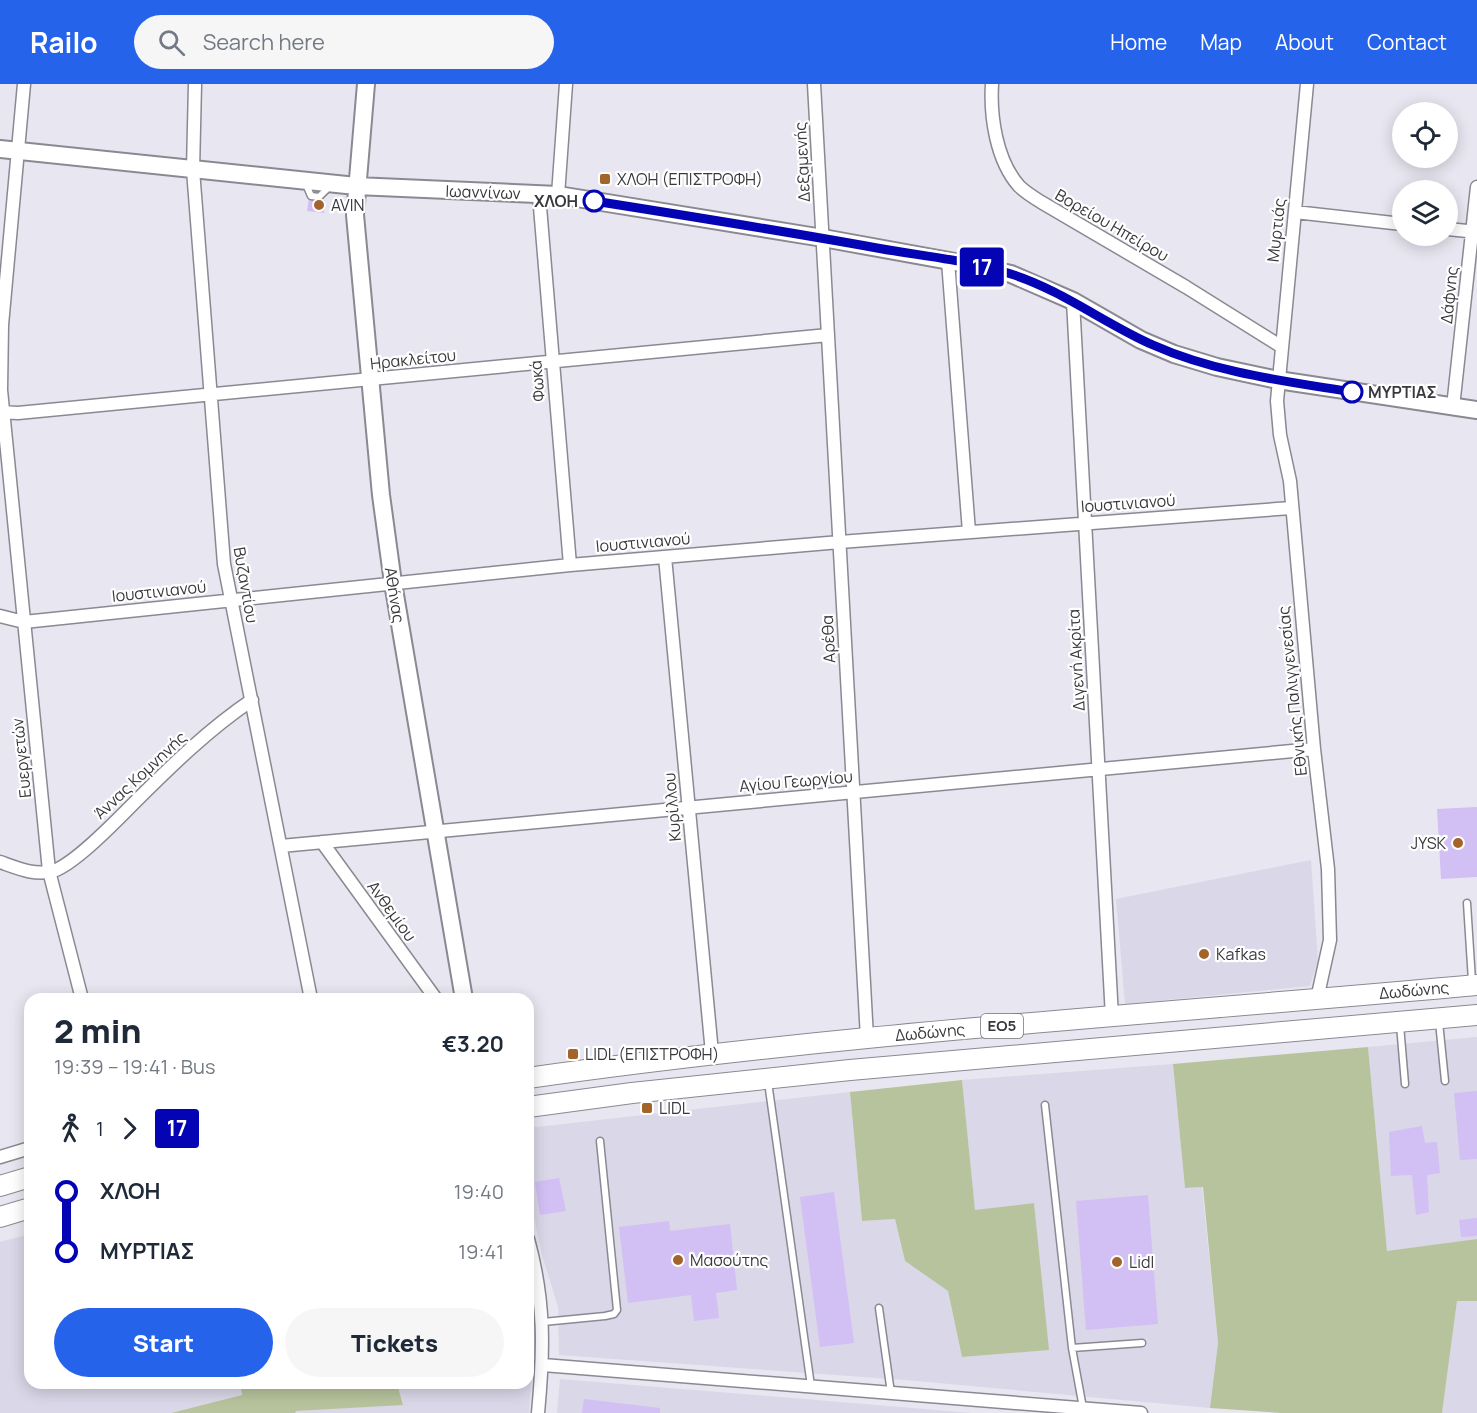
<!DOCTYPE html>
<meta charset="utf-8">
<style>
:root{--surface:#fff;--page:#f6f6f7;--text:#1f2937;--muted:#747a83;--accent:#2563eb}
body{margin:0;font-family:Manrope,sans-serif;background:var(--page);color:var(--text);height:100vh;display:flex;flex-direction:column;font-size:22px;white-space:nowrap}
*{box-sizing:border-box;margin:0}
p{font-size:20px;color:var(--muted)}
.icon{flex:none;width:33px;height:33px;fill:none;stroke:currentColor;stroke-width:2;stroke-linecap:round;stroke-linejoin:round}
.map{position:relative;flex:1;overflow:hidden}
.details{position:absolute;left:24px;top:909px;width:510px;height:396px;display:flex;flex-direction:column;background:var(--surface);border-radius:18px;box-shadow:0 3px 15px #0003}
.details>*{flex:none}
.badge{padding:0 12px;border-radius:4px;font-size:21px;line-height:39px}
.tools{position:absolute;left:1392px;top:18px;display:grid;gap:12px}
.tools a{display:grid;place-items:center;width:66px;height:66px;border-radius:50%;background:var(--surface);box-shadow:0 3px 15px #0003;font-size:30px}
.map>.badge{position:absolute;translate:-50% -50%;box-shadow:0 0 0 3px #fff}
.legs{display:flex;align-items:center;gap:9px;height:66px;padding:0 30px;font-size:20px}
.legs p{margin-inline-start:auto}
.headline{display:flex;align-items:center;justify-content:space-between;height:102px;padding:0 30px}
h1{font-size:33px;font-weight:800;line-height:45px}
.cta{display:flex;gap:12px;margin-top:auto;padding:12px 30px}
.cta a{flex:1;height:69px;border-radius:36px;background:var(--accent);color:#fff;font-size:24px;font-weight:800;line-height:69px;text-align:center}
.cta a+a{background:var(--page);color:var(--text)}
ul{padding:0 30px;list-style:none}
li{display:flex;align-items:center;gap:21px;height:60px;font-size:22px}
li i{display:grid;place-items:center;width:9px;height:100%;margin:0 8px;background:currentColor}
li i::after{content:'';width:15px;height:15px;margin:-8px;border:4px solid;border-radius:50%;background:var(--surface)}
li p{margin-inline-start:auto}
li:first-child i{background:linear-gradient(#0000 50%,currentColor 0)}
li:last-child i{background:linear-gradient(currentColor 50%,#0000 0)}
header{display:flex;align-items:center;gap:36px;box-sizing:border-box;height:84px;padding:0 30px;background:var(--accent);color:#fff}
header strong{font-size:28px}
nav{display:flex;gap:33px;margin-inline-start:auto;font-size:21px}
.search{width:420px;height:54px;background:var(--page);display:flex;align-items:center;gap:15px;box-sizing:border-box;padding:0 21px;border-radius:33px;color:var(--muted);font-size:22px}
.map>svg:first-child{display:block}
.built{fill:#dad7e8}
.green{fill:#b7c39c}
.building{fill:#d2bff4}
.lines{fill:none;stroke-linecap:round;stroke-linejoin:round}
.lane-casing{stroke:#8a8992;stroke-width:9}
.street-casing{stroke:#8a8992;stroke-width:15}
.secondary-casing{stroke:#8a8992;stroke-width:20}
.primary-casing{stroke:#8a8992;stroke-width:22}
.lane{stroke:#fff;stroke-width:6}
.street{stroke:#fff;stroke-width:12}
.secondary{stroke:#fff;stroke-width:16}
.primary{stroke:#fff;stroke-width:20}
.line-1-casing{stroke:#fff;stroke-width:14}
.line-1{stroke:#0404b4;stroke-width:9}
.poi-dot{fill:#a3642c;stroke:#fff;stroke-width:2}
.stop-1-dot{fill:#fff;stroke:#0404b4;stroke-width:3}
.labels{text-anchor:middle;stroke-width:4.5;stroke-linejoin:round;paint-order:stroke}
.shield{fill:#fff;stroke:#747476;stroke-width:1.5}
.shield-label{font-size:15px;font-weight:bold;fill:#39383c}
.street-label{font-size:16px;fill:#39383c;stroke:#fff}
.poi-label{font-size:16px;fill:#39383c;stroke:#fff;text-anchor:start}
.stop-label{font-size:16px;font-weight:bold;fill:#39383c;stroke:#fff;text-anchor:end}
</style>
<header>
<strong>Railo</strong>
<div class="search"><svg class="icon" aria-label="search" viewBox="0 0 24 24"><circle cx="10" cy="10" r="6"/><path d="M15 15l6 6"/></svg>Search here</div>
<nav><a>Home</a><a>Map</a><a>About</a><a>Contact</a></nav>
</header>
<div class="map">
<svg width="1477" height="1329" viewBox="0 0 1477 1329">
<rect width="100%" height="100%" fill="#e8e6f0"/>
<path class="built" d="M 1311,776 L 1318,877 L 1310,902 L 1125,920 L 1116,815 Z
M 1477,953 L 1477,1155 L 1387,1168 L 1368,963 Z
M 1173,980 L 1185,1104 L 1202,1103 L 1218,1259 L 1210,1324 L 905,1296 L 559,1271 L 558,1223 L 542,1171 L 528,1106 L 528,1044 L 850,1008 L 862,1137 L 895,1135 L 905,1177 L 948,1207 L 962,1273 L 1048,1266 L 1034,1119 L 975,1127 L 962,996 Z
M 30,1150 L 30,1299 L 240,1299 L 242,1311 L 171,1329 L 0,1329 L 0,1158 Z
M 528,1191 L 537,1235 L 529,1329 L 295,1329 L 295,1327 L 403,1320 L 397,1299 L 528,1299 Z
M 1457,1217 L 1477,1217 L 1477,1329 L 1442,1329 Z
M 560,1295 L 865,1320 L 972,1329 L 557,1329 Z"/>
<path class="green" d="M 1368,963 L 1387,1167 L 1477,1155 L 1477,1217 L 1457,1217 L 1442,1329 L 1281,1329 L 1210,1324 L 1218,1259 L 1203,1103 L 1185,1104 L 1173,980 Z
M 962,996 L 975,1126 L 1034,1119 L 1049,1266 L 962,1273 L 948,1207 L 905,1177 L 895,1135 L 862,1137 L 850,1008 Z
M 240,1299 L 397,1299 L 403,1321 L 296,1327 L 295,1329 L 171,1329 L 242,1311 Z"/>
<path class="building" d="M 309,114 L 325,116 L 324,129 L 307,127 Z
M 1477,723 L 1477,793 L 1441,795 L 1437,725 Z
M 1477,1007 L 1477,1075 L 1460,1076 L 1454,1009 Z
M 1422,1042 L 1425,1059 L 1437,1058 L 1440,1089 L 1427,1091 L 1429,1128 L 1416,1131 L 1412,1091 L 1391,1092 L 1389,1048 Z
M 559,1094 L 566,1127 L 540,1131 L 535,1098 Z
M 834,1108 L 854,1259 L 820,1263 L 800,1113 Z
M 1148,1111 L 1158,1240 L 1086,1246 L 1076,1117 Z
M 1477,1134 L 1477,1152 L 1461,1153 L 1459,1136 Z
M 669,1137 L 670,1147 L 730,1140 L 737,1206 L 716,1209 L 719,1234 L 694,1237 L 691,1211 L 628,1219 L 619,1143 Z
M 408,1299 L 431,1299 L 431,1300 L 409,1305 Z
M 584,1315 L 660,1324 L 660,1329 L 582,1329 Z"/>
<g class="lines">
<defs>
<path id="lane" d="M 305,98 L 311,112 L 319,113 L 330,102
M 1467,819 L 1472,897
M 1439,938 L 1445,997
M 1400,941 L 1405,1000
M 768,998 L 811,1302
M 1045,1021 L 1072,1264 L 1083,1324
M 879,1224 L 891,1309
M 543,1238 L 605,1232 L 614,1230 L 617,1226 L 600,1057
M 1072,1264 L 1142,1259"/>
<path id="street" d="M 24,0 L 2,241 L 1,306 L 49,787 L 82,915
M 195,0 L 193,86 L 224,480 L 311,915
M 814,0 L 867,954
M 992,0 C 990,32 996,76 1019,102 C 1025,108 1033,113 1041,118 L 1186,203 L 1282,263
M 1307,0 L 1277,317 L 1280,351 L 1290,397 L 1314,665 L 1328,785 L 1330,856 L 1317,915
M 539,111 L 570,481
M 558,111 L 566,0
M 1295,128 L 1402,140
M 1448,145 L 1477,148
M 948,177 L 969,448
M 1073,217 L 1112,933
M 1453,323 L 1477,103
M 0,328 L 18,329 L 828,251
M 665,473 L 712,969
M 0,532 L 24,538 L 570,481 L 840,458 L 1291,424
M 322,758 L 436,915
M 281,762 L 1314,665
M 0,778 C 17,784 35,792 53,787 C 75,780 117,736 134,719 C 171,682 209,645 252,616
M 0,1073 L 30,1064
M 528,1155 C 545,1217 544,1266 538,1329
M 543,1281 L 1141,1329"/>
<path id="secondary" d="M 366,0 L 355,131 L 381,411 L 393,499 L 464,915
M 0,65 L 356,102 L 558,111 L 823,154 L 966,180 L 1011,190 L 1073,217 L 1141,256 L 1174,270 L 1217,283 L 1278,296 L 1477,326"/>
<path id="primary" d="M 528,994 C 843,949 1161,930 1477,901
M 528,1023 L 632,1009 L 850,986 L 1477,931
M 0,1102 L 30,1093
M 0,1133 L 30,1124"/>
</defs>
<use href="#lane" class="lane-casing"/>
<use href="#street" class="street-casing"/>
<use href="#secondary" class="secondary-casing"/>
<use href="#primary" class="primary-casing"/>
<use href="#lane" class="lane"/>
<use href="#street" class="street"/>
<use href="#secondary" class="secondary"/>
<use href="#primary" class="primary"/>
</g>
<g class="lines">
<defs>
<path id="line-1" d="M 594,117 C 689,132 783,147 877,164 C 921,172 968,176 1011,190 C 1062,206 1105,240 1153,261 C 1216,289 1285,297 1352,308"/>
</defs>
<use href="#line-1" class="line-1-casing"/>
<use href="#line-1" class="line-1"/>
</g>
<g class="poi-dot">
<rect x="599" y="89" width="12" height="12" rx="3"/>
<circle cx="319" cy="121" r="6"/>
<circle cx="1458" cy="759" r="6"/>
<circle cx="1204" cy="870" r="6"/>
<rect x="567" y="964" width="12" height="12" rx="3"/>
<rect x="641" y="1018" width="12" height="12" rx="3"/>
<circle cx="678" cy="1176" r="6"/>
<circle cx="1117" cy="1178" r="6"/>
</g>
<g class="stop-1-dot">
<circle cx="594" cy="117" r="10"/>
<circle cx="1352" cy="308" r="10"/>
</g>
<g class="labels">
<rect class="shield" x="981" y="930" width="42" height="24" rx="4.5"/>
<g class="shield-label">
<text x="1002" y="947">ΕΟ5</text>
</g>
<g class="street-label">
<text transform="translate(802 78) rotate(-93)" y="6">Δεξαμενής</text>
<text transform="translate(483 108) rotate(2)" y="6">Ιωαννίνων</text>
<text transform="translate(1112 141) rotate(30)" y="6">Βορείου Ηπείρου</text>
<text transform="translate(1276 146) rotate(-84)" y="6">Μυρτιάς</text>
<text transform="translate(1449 211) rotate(-84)" y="6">Δάφνης</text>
<text transform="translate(413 275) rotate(-6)" y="6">Ηρακλείτου</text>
<text transform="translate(537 297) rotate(-95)" y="6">Φωκά</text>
<text transform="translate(1128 419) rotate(-4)" y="6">Ιουστινιανού</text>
<text transform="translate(643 458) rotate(-5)" y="6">Ιουστινιανού</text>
<text transform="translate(246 501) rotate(80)" y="6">Βυζαντίου</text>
<text transform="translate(159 507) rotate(-6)" y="6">Ιουστινιανού</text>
<text transform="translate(395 511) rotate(81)" y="6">Αθήνας</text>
<text transform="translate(828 555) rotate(-93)" y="6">Αρέθα</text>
<text transform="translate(1076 576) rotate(-93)" y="6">Διγενή Ακρίτα</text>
<text transform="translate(1292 607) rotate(-96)" y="6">Εθνικής Παλιγγενεσίας</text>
<text transform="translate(21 674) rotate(-96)" y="6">Ευεργετών</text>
<text transform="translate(140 691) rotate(-43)" y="6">Άννας Κομνηνής</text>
<text transform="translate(796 697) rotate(-5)" y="6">Αγίου Γεωργίου</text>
<text transform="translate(672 723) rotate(-95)" y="6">Κυρίλλου</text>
<text transform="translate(392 827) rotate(54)" y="6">Ανθεμίου</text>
<text transform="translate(1414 906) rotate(-5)" y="6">Δωδώνης</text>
<text transform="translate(930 948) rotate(-5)" y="6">Δωδώνης</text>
</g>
<g class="poi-label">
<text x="617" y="101">ΧΛΟΗ (ΕΠΙΣΤΡΟΦΗ)</text>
<text x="331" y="127">AVIN</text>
<text x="1446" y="765" text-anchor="end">JYSK</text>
<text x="1216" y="876">Kafkas</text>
<text x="585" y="976">LIDL (ΕΠΙΣΤΡΟΦΗ)</text>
<text x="659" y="1030">LIDL</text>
<text x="690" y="1182">Μασούτης</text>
<text x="1129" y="1184">Lidl</text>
</g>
<g class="stop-label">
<text x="578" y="123">ΧΛΟΗ</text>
<text x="1368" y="314" text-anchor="start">ΜΥΡΤΙΑΣ</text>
</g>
</g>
</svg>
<div class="tools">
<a><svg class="icon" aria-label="locate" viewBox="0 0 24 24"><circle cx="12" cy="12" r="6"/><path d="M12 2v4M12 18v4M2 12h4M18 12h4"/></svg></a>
<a><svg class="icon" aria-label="layers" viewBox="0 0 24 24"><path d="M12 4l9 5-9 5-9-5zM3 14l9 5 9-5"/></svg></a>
</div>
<b class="badge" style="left:982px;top:183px;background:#0404b4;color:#fff">17</b>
<section class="details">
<div class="headline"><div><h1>2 min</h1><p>19:39 – 19:41 · Bus</p></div><b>€3.20</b></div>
<div class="legs"><svg class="icon" aria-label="walk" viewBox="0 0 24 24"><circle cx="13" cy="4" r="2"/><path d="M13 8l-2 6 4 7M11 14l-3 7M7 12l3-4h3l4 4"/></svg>1<svg class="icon" aria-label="forward" viewBox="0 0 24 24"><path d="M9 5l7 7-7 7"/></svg><b class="badge" style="background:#0404b4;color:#fff">17</b></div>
<ul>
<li><i style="color:#0404b4"></i><b>ΧΛΟΗ</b><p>19:40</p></li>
<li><i style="color:#0404b4"></i><b>ΜΥΡΤΙΑΣ</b><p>19:41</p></li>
</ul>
<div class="cta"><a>Start</a><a>Tickets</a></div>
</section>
</div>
